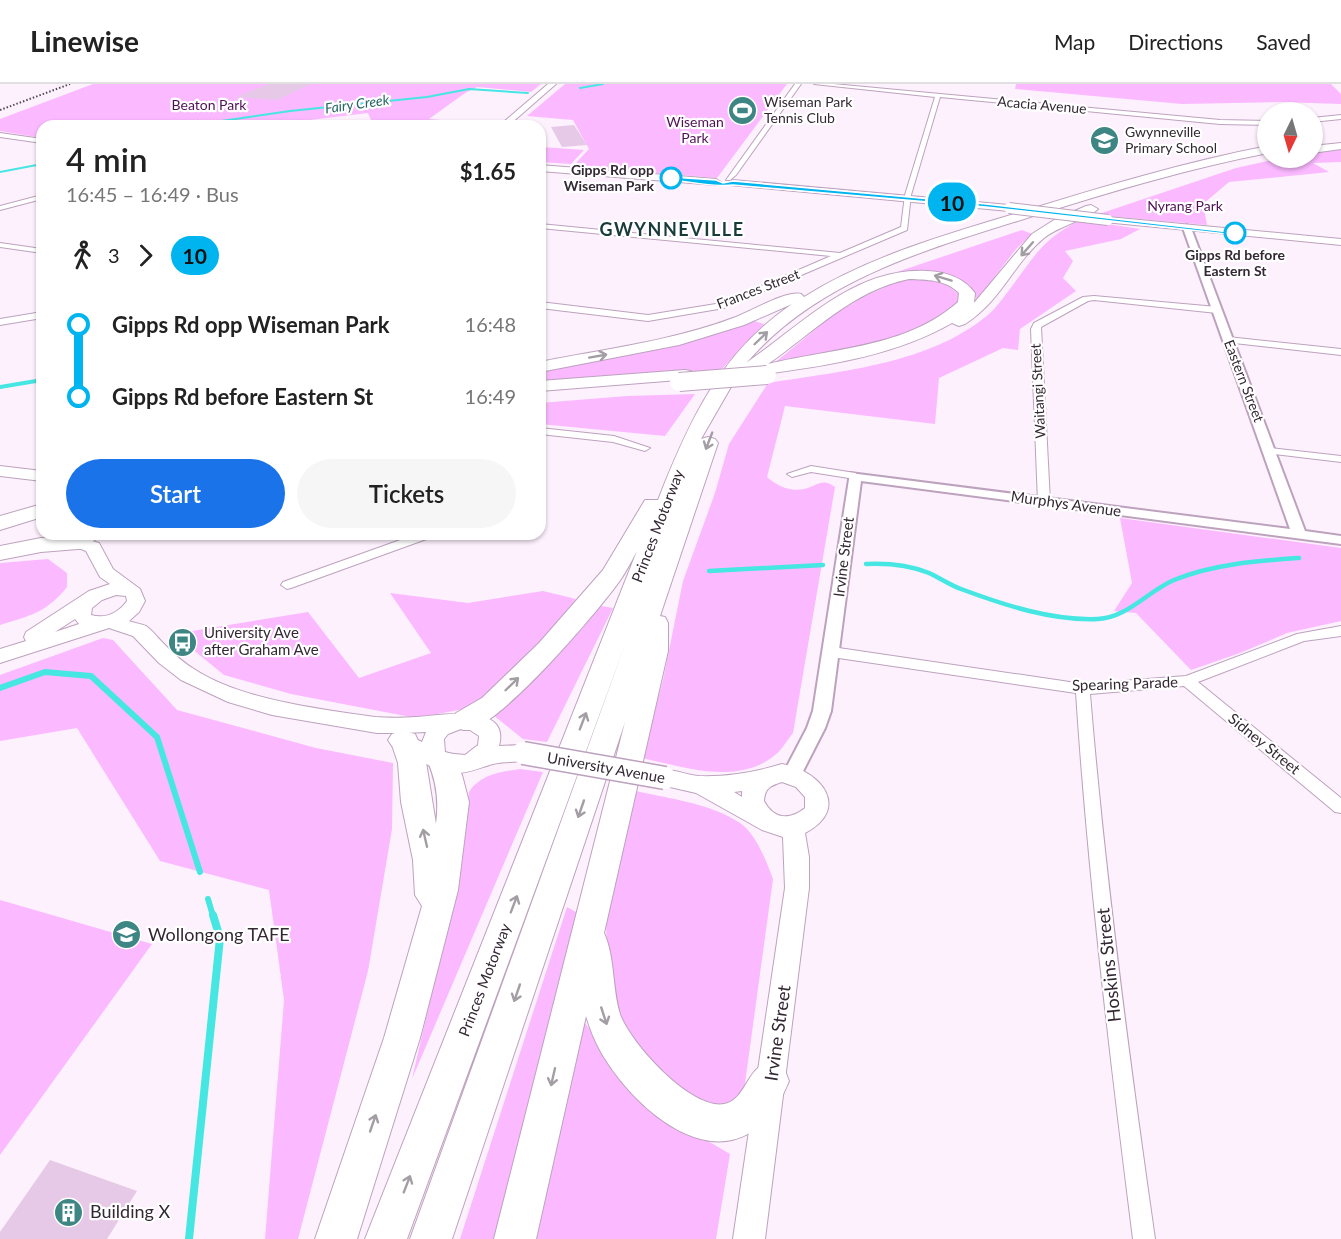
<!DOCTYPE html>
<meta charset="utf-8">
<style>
:root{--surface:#fff;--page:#f6f6f6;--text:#222;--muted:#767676;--line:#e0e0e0;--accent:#1a73e8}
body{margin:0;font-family:Lato,sans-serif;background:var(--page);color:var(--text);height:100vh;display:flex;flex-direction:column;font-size:22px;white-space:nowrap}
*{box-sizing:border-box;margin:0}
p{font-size:20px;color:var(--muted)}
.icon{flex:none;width:33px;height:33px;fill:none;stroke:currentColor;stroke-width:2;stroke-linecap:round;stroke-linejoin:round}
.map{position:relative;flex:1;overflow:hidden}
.sheet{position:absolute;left:36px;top:36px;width:510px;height:420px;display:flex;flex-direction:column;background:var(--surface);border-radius:18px;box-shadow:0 2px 4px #0004}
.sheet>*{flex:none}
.badge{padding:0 12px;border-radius:20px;font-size:21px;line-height:39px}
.needle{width:39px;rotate:185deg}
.fabs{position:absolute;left:1257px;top:18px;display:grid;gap:12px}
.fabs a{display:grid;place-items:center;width:66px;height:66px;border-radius:50%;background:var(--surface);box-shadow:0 2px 4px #0004;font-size:30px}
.map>.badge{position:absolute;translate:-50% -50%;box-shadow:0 0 0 3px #fff}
.legs{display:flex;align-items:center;gap:9px;height:66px;padding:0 30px;font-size:20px}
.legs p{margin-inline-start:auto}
.head{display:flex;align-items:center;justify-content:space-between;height:102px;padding:0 30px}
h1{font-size:33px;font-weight:600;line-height:45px}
.primary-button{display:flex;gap:12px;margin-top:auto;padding:12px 30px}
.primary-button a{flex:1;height:69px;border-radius:36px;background:var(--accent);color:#fff;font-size:24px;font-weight:600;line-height:69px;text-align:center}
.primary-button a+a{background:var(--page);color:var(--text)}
ul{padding:0 30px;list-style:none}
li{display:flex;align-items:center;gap:21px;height:72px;font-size:22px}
li i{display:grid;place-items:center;width:9px;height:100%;margin:0 8px;background:currentColor}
li i::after{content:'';width:15px;height:15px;margin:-8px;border:4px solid;border-radius:50%;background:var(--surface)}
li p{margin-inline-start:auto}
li:first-child i{background:linear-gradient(#0000 50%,currentColor 0)}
li:last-child i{background:linear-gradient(currentColor 50%,#0000 0)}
header{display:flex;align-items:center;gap:36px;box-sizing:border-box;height:84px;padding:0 30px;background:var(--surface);border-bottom:2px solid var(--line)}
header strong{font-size:28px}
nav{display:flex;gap:33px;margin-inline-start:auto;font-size:21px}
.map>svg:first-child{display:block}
.green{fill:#fbb9ff}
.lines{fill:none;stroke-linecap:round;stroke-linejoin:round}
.stream-far4{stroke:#46e6e3;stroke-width:2}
.stream-far3{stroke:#46e6e3;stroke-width:4}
.stream-far2{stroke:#46e6e3;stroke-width:4.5}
.stream-far1{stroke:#46e6e3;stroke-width:6}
.stream{stroke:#46e6e3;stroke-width:8}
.building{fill:#e5c9e6}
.minor-casing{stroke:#bda2be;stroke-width:2}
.tertiary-casing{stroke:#bda2be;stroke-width:4}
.secondary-casing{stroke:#bda2be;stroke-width:2}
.motorway-casing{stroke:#bda2be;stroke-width:2}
.minor{fill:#fff;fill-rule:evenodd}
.tertiary{fill:#fff;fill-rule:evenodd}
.secondary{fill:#fff;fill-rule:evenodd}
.motorway{fill:#fff;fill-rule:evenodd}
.rail{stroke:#534853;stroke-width:2;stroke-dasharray:1.5 2;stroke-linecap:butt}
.secondary-bridge-far1-casing{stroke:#bda2be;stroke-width:12;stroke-linecap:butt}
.secondary-bridge-casing{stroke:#bda2be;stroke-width:25;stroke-linecap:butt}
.motorway-bridge-casing{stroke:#bda2be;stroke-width:20;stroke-linecap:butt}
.secondary-bridge-far1{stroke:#fff;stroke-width:10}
.secondary-bridge{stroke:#fff;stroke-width:22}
.motorway-bridge{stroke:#fff;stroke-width:18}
.oneway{stroke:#a39ea3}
.line-1{fill:#00b5ef;stroke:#fff;stroke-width:1.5}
.stop-1-dot{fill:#fff;stroke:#00b5ef;stroke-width:3}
.labels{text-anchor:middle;stroke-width:4.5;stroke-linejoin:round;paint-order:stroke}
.far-poi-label{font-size:14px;fill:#332833;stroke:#fff;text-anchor:start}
.far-water-label{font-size:14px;font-style:italic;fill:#246361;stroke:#fff}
.far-park-label{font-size:14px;fill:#511156;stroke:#fff}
.far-street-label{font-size:14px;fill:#332833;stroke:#fff}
.far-stop-label{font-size:14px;font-weight:bold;fill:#332833;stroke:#fff;text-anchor:end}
.street-label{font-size:15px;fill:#332833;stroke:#fff}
.poi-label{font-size:15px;fill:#332833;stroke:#fff;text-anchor:start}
.far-district-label{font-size:18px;font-weight:bold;letter-spacing:1.5px;fill:#193b3a;stroke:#fff}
.near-poi-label{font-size:18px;fill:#332833;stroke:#fff;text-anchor:start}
.near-street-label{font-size:18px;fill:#332833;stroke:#fff}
</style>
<header>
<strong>Linewise</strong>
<nav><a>Map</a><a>Directions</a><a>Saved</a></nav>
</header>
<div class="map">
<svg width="1341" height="1155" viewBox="0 0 1341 1155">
<rect width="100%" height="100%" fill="#fdf1fd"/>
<path class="green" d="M 93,0 L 541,0 L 531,8 L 477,3 L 465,9 L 429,35 L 493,40 L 491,41 L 452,38 L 447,42 L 367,42 L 371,36 L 368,29 L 260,42 L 42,42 L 42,54 L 0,47 L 0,35 Z
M 565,0 L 787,0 L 717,94 L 573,82 L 589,65 L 573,36 L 527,32 Z
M 1016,0 L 1331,0 L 1341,10 L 1341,20 L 1281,18 L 1182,20 L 1015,5 Z
M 542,63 L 584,66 L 571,80 L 540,78 L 540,65 Z
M 1341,65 L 1341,78 L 1313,79 L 1329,88 L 1229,98 L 1203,120 L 1207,141 L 1096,131 L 1236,84 L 1281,74 L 1312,74 L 1313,69 Z
M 1081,136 L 1140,145 L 1121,155 L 1065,167 L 1073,177 L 1063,194 L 1076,207 L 1020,245 L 1018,266 L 1003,264 L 939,294 L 935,340 L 785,322 L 767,393 C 777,402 790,408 804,405 C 817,402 822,393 835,403 L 793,649 C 787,656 782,666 775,671 C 738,702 684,683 642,674 L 663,596 L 683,497 L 715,409 L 729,360 L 768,299 C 842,287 930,280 989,230 C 996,224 1001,216 1007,209 C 1032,176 1042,154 1081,136 Z
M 1022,146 L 1032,150 L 1016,165 L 977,216 C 964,186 926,187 897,188 Z
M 903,195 C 923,195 946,195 960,212 C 943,256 816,272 773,280 L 837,228 L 865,212 Z
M 754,237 L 764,240 L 721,286 L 540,298 L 540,286 C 613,274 685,262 754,237 Z
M 695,310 L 665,352 L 540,340 L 540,319 L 627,312 Z
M 1120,434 L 1341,464 L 1341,537 L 1287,549 L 1240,569 L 1191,586 L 1136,529 L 1114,527 L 1132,499 Z
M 48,475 L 67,489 L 67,503 C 47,528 30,532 0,541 L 0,479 Z
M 543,507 L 576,515 L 532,569 L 489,610 L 464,625 L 416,634 L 291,610 L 224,591 L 174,550 L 308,528 L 359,594 L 431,569 L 390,509 L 468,519 Z
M 601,522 L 613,524 L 547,658 L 523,655 L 493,631 Z
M 103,554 L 113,556 L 177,626 L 316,664 L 393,679 L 392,745 L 368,887 L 298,1155 L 265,1155 L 284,916 L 269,806 L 160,777 L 77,644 L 0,657 L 0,591 Z
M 520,685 L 543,688 L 412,995 L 456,804 L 469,708 C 481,690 500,688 520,685 Z
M 636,707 C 670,715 710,719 740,739 C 757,751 766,777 773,795 L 743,1014 L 734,1028 L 666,1004 L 615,931 L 607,870 L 606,838 Z
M 0,816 L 152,860 L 0,1071 Z
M 567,823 L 583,832 L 501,1155 L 460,1155 Z
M 583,936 L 608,971 L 669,1034 L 730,1070 L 716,1155 L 534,1155 Z"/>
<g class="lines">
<path class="stream-far4" d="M 580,4 L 603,0
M 187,42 L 290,27 L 427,13 L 469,5 L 528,9
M 0,88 L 42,80"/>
<path class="stream-far3" d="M 0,303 L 42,296"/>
<path class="stream-far2" d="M 866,480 C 887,479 909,481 929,489 C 940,494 950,501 961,505 C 1004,521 1052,537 1098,535 C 1127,534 1148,507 1174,496 C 1213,480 1257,477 1299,474
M 709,487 L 823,481"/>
<path class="stream-far1" d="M 0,604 L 45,588 L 91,592 L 157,653 L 200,788
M 208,815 L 213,832"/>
<path class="stream" d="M 189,1155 L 220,854 L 213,831"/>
</g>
<path class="building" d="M 269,0 L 311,0 L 277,16 L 236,13 Z
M 574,41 L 587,61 L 562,63 L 551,43 Z
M 50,1076 L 137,1107 L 107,1155 L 0,1155 L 0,1148 Z"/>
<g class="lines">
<defs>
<path id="minor" d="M 795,0 L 801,0 L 736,91 L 730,96 L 726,96 Z
M 814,0 L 833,0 L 1220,36 L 1268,37 L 1268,41 L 1220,40 L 940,13 L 911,111 L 907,146 L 724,224 L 648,237 L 540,224 L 540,218 L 648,231 L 722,219 L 831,172 L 540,144 L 540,140 L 840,169 L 901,143 L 905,111 L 935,13 Z
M 1341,31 L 1341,35 L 1312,38 L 1312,34 Z
M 0,49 L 42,55 L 42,59 L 0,53 Z
M 42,111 L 42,115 L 0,126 L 0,122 Z
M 0,159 L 42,165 L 42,169 L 0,163 Z
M 1094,212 L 1217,223 L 1221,226 L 1217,229 L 1094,216 L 1088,217 L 1041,243 L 1050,418 L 1044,421 L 1038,418 L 1031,245 L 1034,239 L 1083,213 Z
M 42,228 L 42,234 L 0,241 L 0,235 Z
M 1228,253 L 1341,265 L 1341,271 L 1225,258 L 1225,254 Z
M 540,344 L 614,352 L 650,364 L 645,367 L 613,358 L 540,350 Z
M 1270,364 L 1341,372 L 1341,378 L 1266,369 L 1266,365 Z
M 811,382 L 855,389 L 860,392 L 855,395 L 811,388 L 792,393 L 787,390 Z
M 89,450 L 103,450 L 86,462 L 78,462 L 76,459 Z
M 417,450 L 434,450 L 432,453 L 291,504 L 287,505 L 281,501 L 283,498 Z
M 1341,542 L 1341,552 L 1304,557 L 1198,598 L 1341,714 L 1341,729 L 1335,728 L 1184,602 L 1090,610 C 1105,792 1129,974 1155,1155 L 1133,1155 C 1110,973 1088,792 1076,609 L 832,573 L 825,568 L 832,563 L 1083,600 L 1186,592 L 1297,550 Z"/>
<path id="tertiary" d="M 1187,141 L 1191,144 L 1305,447 L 1341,452 L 1341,460 L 861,397 L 831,627 L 825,644 L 799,695 L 792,697 L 785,695 L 783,690 L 807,644 L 813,627 L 850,389 L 1290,445 L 1183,144 Z"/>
<path id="secondary" d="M 548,0 L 556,0 L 508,42 L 499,42 Z
M 540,81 L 716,95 L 721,98 L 716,101 L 540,87 Z
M 733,96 L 1009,121 L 1014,124 L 1009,127 L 730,101 L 728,99 Z
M 1108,133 L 1341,155 L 1341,161 L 1104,138 L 1104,134 Z
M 0,382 L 42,387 L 42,397 L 0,392 Z
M 82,454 L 99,459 L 113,485 L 140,505 L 145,517 L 139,528 L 129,537 C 134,539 142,540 146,542 C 152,546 158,554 162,558 C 172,568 182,578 194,585 C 241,616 319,625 375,633 C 388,634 403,634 416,633 C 438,632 511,617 499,662 L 523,661 L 531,663 L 534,669 L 531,675 C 518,679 506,677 493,680 C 481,683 470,689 457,689 C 433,688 412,671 392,662 L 388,656 L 392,650 L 395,649 L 377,649 L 272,631 L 228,618 L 181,596 L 159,579 L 133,552 L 109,544 L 0,579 L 0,565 L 26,557 L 24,553 L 26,548 L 89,507 L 110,500 L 100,493 L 86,467 L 76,463 L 73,459 L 76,455 ZM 116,511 L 126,512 L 127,517 C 118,529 106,535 91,531 L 92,524 L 102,516 ZM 75,535 L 79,540 L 55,548 ZM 461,645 L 470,646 L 479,652 L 478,661 L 465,671 L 445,669 L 444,655 L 448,650 ZM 426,648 L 422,658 L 403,649 Z
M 782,680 C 822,687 851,725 805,749 L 809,773 L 809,804 L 765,1155 L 733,1155 L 785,804 L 783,753 L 762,746 L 696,709 L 657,700 L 654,694 L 657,688 C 671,683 684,691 699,692 C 726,693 756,688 782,680 ZM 782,698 L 796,703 L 805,713 L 805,724 C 790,736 774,736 764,717 C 765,704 770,702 782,698 ZM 742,707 L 742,713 L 734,708 Z"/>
<path id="motorway" d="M 1341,59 L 1341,65 L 1312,69 L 1312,62 Z
M 1268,62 L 1268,69 C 1191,84 1117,106 1043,129 C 939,162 824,191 749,276 L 746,279 C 802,241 854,183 927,187 C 946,188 963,193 975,209 L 974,219 L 1032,150 L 1054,136 L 1086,122 L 1091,121 L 1098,125 C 1088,135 1059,142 1044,154 C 1012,181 1003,215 965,240 L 959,242 L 952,239 C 898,270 833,281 772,289 L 766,288 L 765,282 C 756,288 748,296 739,289 L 701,355 L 708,353 L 715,355 L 718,359 L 660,532 L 665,533 L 668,539 L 668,567 L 604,849 C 615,873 612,904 620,930 C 630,959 691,1026 724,1020 C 742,1017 746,994 758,984 C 761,981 767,980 771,979 L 784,984 L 789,997 C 743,1110 646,1043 602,970 C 595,958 590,945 586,932 L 536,1155 L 494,1155 L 625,638 L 452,1155 L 410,1155 L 626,558 L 407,1155 L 365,1155 L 637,467 C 632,476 627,486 621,495 C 602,523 496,648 465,646 C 462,646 459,644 456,643 L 452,636 L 456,629 L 482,614 L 539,559 L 603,486 L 645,416 L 658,416 C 689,337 720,269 792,220 L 744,241 L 679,261 L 540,288 L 540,278 C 604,265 672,257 733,234 C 750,228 786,206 801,210 L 804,213 C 871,171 949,150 1024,127 C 1105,102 1185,78 1268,62 ZM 909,195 C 927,196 945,195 959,209 L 958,218 C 906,264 833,264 768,280 C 814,248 852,207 909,195 Z
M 685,286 L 691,287 L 694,291 L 691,295 L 540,307 L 540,297 Z
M 42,420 L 42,433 L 0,446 L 0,432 Z
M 82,452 L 90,454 L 93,459 L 90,464 L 41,468 L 0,476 L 0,462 L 41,454 Z
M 405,647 L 415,650 L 425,672 L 436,740 C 439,718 437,699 428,678 L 432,670 L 442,667 L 452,670 L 462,691 L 469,718 L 458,806 L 420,954 L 357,1155 L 315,1155 L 384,954 L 422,822 L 415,811 L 413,776 L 401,718 L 398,679 L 391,658 L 395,650 Z"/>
</defs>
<use href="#minor" class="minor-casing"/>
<use href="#tertiary" class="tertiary-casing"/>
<use href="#secondary" class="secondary-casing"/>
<use href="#motorway" class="motorway-casing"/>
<use href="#minor" class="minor"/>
<use href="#tertiary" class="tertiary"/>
<use href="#secondary" class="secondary"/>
<use href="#motorway" class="motorway"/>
<path class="rail" d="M 0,26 L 70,0"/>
<defs>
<path id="secondary-bridge-far1" d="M 1009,124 L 1108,136"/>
<path id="secondary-bridge" d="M 523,669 L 665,694"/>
<path id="motorway-bridge" d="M 679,298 L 767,291"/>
</defs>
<use href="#secondary-bridge-far1" class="secondary-bridge-far1-casing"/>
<use href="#secondary-bridge" class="secondary-bridge-casing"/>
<use href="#motorway-bridge" class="motorway-bridge-casing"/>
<use href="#secondary-bridge-far1" class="secondary-bridge-far1"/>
<use href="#secondary-bridge" class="secondary-bridge"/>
<use href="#motorway-bridge" class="motorway-bridge"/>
</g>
<defs><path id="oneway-shaft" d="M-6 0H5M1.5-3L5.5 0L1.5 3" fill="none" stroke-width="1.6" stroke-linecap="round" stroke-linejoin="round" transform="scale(1.5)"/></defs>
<g class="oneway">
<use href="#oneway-shaft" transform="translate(1027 165) rotate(131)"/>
<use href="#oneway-shaft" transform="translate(943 194) rotate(-163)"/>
<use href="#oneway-shaft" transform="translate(761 254) rotate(-44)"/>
<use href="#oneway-shaft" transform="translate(598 272) rotate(-10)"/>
<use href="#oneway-shaft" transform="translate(709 357) rotate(111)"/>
<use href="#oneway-shaft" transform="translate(512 600) rotate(-44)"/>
<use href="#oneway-shaft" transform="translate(583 637) rotate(-69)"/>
<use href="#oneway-shaft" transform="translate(581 725) rotate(109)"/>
<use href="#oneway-shaft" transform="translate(425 754) rotate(-103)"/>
<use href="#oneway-shaft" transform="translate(514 820) rotate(-69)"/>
<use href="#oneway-shaft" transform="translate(517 909) rotate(109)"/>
<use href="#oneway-shaft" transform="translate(604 932) rotate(72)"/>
<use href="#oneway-shaft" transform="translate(553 993) rotate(103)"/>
<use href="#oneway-shaft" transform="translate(373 1039) rotate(-71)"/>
<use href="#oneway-shaft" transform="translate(407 1100) rotate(-69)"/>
</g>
<path class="line-1" d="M 671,93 L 716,96 L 723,99 L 733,97 L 986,120 L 1238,149 L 1235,151 L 986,123 L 733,101 C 718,103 685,98 669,95 Z"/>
<defs>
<symbol id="stadium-disc" viewBox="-11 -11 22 22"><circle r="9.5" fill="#3e8684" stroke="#fff"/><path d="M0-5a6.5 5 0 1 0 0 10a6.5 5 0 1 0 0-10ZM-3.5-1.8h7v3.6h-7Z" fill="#fff"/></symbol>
<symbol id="school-disc" viewBox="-11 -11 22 22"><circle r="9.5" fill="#3e8684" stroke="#fff"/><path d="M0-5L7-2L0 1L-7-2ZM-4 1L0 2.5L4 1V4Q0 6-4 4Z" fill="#fff"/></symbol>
<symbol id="bus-disc" viewBox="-11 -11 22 22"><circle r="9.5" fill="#3e8684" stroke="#fff"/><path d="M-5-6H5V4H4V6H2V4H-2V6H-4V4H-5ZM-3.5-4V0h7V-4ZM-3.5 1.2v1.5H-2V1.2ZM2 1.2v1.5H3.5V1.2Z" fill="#fff"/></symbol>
<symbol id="university-disc" viewBox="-11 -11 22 22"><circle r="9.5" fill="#3e8684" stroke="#fff"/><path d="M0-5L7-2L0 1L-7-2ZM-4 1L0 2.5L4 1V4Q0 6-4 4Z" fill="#fff"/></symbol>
<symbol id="building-disc" viewBox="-11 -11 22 22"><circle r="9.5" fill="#3e8684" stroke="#fff"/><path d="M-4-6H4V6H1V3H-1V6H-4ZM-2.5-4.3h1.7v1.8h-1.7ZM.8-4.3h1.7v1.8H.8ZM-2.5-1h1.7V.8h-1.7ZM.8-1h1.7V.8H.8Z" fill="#fff"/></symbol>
</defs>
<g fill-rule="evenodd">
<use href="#stadium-disc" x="726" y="10" width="33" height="33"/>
<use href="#school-disc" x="1088" y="40" width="33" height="33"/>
<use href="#bus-disc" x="166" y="542" width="33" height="33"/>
<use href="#university-disc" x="110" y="834" width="33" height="33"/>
<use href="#building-disc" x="52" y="1112" width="33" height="33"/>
</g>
<g class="stop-1-dot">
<circle cx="671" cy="94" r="10"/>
<circle cx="1235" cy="149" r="10"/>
</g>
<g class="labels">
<g class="far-poi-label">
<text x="764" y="23">Wiseman Park<tspan x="764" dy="16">Tennis Club</tspan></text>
<text x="1125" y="53">Gwynneville<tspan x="1125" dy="16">Primary School</tspan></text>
</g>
<g class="far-water-label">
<text transform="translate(357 20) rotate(-8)" y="5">Fairy Creek</text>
</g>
<g class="far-park-label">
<text x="209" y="26">Beaton Park</text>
<text x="695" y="43">Wiseman<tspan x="695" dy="16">Park</tspan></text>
<text x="1185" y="127">Nyrang Park</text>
</g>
<g class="far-street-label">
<text transform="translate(1042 21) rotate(5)" y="5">Acacia Avenue</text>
<text transform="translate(758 205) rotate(-21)" y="5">Frances Street</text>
<text transform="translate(1244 297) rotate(69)" y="5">Eastern Street</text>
<text transform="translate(1038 307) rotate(-93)" y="5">Waitangi Street</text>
</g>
<g class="far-stop-label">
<text x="654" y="91">Gipps Rd opp<tspan x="654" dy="16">Wiseman Park</tspan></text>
<text x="1235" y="176" text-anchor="middle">Gipps Rd before<tspan x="1235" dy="16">Eastern St</tspan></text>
</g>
<g class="street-label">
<text transform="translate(1066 420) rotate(8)" y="5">Murphys Avenue</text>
<text transform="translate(658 442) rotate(-69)" y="5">Princes Motorway</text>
<text transform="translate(844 473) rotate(-83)" y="5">Irvine Street</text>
<text transform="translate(1125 600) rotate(-2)" y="5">Spearing Parade</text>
<text transform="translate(1264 660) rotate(39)" y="5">Sidney Street</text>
<text transform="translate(606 684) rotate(10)" y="5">University Avenue</text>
<text transform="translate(485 896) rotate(-69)" y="5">Princes Motorway</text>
</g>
<g class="poi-label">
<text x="204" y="554">University Ave<tspan x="204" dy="17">after Graham Ave</tspan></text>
</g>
<g class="far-district-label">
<text x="672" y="152">GWYNNEVILLE</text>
</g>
<g class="near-poi-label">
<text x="148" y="857">Wollongong TAFE</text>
<text x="90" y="1134">Building X</text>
</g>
<g class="near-street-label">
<text transform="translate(1109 881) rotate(-96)" y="6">Hoskins Street</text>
<text transform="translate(778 949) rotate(-82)" y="6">Irvine Street</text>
</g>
</g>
</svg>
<div class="fabs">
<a><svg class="needle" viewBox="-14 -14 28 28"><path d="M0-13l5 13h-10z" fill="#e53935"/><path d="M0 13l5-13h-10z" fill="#767676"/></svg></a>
</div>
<b class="badge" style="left:952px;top:118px;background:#00b5ef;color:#111">10</b>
<section class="sheet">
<div class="head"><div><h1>4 min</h1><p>16:45 – 16:49 · Bus</p></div><b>$1.65</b></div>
<div class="legs"><svg class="icon" aria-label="walk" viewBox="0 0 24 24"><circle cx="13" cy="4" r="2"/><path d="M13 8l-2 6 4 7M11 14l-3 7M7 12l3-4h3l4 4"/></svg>3<svg class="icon" aria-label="forward" viewBox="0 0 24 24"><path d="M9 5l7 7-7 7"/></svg><b class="badge" style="background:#00b5ef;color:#111">10</b></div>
<ul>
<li><i style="color:#00b5ef"></i><b>Gipps Rd opp Wiseman Park</b><p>16:48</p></li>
<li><i style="color:#00b5ef"></i><b>Gipps Rd before Eastern St</b><p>16:49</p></li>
</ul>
<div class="primary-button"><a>Start</a><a>Tickets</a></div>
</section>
</div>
